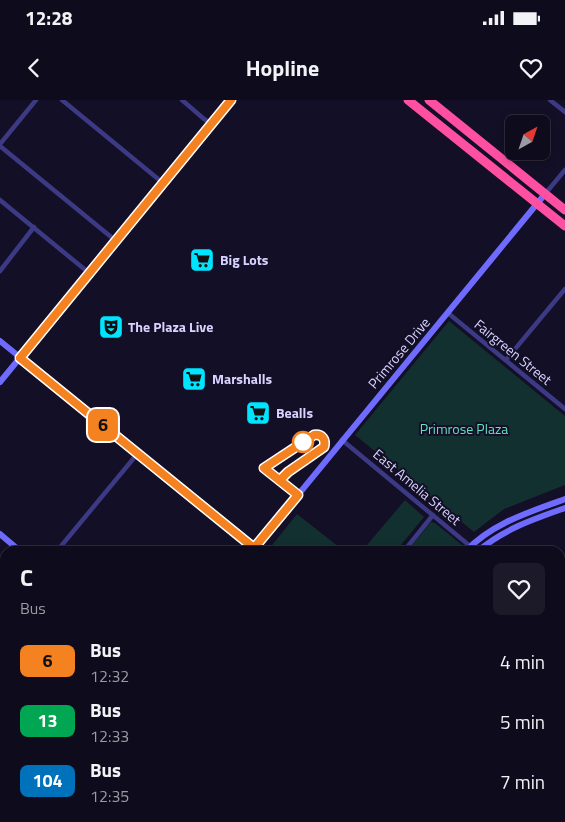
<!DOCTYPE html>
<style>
:root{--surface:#0e0b1c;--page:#1c1929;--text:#f1f3f6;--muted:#9b9ba3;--line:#2e2b3b}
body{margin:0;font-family:"Titillium Web",sans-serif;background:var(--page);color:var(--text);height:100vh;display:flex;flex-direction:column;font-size:19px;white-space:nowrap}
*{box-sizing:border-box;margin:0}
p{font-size:16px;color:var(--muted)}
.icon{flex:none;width:28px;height:28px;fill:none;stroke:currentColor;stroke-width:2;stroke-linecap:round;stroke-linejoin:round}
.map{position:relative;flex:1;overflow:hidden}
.side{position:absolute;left:0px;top:446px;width:565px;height:276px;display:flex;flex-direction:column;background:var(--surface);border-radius:15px 15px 0 0;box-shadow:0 2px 8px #0003,0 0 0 1px var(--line)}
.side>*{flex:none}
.badge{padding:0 10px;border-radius:8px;font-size:18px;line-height:32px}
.needle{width:32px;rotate:40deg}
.tools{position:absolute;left:505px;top:15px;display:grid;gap:10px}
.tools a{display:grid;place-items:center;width:45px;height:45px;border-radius:8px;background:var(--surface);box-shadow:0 2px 8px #0003,0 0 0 1px var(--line);font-size:25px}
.map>.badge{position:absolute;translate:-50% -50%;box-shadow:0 0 0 2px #fff}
.round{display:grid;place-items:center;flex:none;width:52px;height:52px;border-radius:8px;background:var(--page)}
.overview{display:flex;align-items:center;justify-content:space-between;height:85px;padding:0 20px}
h1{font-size:24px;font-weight:700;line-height:38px}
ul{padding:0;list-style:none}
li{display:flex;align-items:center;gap:15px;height:60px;padding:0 20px}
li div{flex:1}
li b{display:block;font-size:19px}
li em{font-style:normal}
li .badge{min-width:55px;font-weight:700;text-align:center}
.status{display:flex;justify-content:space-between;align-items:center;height:35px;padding:0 25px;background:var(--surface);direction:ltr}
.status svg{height:14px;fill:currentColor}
header{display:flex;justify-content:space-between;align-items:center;height:65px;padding:0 20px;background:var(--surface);font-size:22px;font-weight:700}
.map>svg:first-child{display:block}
.green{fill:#12302f}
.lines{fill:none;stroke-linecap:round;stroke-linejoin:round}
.street{stroke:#3d3a85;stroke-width:4.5}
.secondary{stroke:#6f6bff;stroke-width:6}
.highway{stroke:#ff4fa3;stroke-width:9}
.line-casing{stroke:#fff;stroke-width:11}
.line{stroke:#f58220;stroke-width:8}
.stop-dot{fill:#fff;stroke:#f58220;stroke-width:2.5}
.labels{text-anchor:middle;stroke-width:4;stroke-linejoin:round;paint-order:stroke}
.poi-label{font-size:14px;font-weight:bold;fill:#d9d4ff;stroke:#130f26;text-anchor:start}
.street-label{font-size:14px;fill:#d9d4ff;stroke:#130f26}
.park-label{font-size:14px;fill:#5fe0c0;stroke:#130f26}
</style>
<div class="status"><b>12:28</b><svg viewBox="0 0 49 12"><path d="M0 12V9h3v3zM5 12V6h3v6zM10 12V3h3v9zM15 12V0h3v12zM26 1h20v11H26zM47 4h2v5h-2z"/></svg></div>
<header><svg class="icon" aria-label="back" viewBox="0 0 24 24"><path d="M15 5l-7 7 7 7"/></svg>Hopline<svg class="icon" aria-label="heart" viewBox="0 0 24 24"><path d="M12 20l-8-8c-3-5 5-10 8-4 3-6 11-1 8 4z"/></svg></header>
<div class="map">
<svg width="565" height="722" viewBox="0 0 565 722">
<rect width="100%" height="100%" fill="#130f26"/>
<path class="green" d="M 449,221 L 565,316 L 565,385 L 504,409 L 474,432 L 355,335 Z
M 405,400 L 424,417 L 396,451 L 362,451 Z
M 297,414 L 344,451 L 272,451 L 269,449 Z
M 431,422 L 435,423 L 462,445 L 463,448 L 461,451 L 407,451 Z"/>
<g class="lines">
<path class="street" d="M 62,0 L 163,83
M 182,0 L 204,19 L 212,24
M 550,0 L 565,12
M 0,44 L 36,0
M 0,46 L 116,141
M 545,94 L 565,70
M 0,100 L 89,173
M 0,171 L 34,127
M 448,213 L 565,309
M 506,260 L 565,189
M 342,340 L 476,451
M 57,451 L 138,353
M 404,451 L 433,415
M 560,516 L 565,519
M 0,522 L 5,516
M 0,532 L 5,536
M 0,630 L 5,634
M 108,718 L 113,722
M 226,718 L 231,722
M 0,720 L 2,722"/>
<path class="secondary" d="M 0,241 L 258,451
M 0,282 L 231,0
M 0,434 L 20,451
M 252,451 L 545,94
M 466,451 C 492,423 530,412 565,399
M 478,451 C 504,429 534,419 565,408
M 344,718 L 344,722
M 355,718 L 356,722
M 30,722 L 34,718"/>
<path class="highway" d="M 408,0 L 565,126
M 429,0 L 565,110"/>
</g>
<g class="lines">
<defs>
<path id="line" d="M 231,0 L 20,258 L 254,448 L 298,395 L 264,368 L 314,335 C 322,334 326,339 324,347 L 288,372 L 283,377"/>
</defs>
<use href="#line" class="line-casing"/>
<use href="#line" class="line"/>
</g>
<defs>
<symbol id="supermarket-square" viewBox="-11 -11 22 22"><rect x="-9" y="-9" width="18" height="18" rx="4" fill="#00e5ff" stroke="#130f26"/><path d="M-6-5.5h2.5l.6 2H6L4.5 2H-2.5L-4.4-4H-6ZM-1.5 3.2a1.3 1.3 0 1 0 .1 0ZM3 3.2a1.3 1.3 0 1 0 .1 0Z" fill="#111"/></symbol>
<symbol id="theatre-square" viewBox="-11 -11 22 22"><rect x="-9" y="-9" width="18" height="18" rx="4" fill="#00e5ff" stroke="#130f26"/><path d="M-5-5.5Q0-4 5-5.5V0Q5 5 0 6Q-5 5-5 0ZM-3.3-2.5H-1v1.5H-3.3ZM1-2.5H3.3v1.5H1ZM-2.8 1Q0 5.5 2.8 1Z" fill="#111"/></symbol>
</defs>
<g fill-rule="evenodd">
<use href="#supermarket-square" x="188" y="146" width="28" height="28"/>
<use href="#theatre-square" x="97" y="213" width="28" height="28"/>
<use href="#supermarket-square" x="180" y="265" width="28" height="28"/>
<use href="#supermarket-square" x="244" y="299" width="28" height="28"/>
</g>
<circle class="stop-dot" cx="303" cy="342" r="10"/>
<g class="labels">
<g class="poi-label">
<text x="220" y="165">Big Lots</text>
<text x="128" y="232">The Plaza Live</text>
<text x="212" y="284">Marshalls</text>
<text x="276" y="318">Bealls</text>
</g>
<g class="street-label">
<text transform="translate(513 252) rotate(39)" y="5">Fairgreen Street</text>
<text transform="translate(399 253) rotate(-50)" y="5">Primrose Drive</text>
<text transform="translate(417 387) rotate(40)" y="5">East Amelia Street</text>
</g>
<g class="park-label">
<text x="464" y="334">Primrose Plaza</text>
</g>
</g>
</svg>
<div class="tools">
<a><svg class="needle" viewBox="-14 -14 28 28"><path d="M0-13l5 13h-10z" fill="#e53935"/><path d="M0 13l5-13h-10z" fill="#9b9ba3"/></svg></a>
</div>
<b class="badge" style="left:103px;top:325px;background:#f58220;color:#111">6</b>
<section class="side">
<div class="overview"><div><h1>C</h1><p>Bus</p></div><a class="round"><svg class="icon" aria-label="heart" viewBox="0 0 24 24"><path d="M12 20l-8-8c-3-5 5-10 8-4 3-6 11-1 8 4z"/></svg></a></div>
<ul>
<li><span class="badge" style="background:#f58220;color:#111">6</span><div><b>Bus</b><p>12:32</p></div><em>4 min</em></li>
<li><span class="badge" style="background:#00a651;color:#fff">13</span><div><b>Bus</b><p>12:33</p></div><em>5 min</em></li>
<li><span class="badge" style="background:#0072bc;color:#fff">104</span><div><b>Bus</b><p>12:35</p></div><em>7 min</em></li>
</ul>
</section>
</div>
